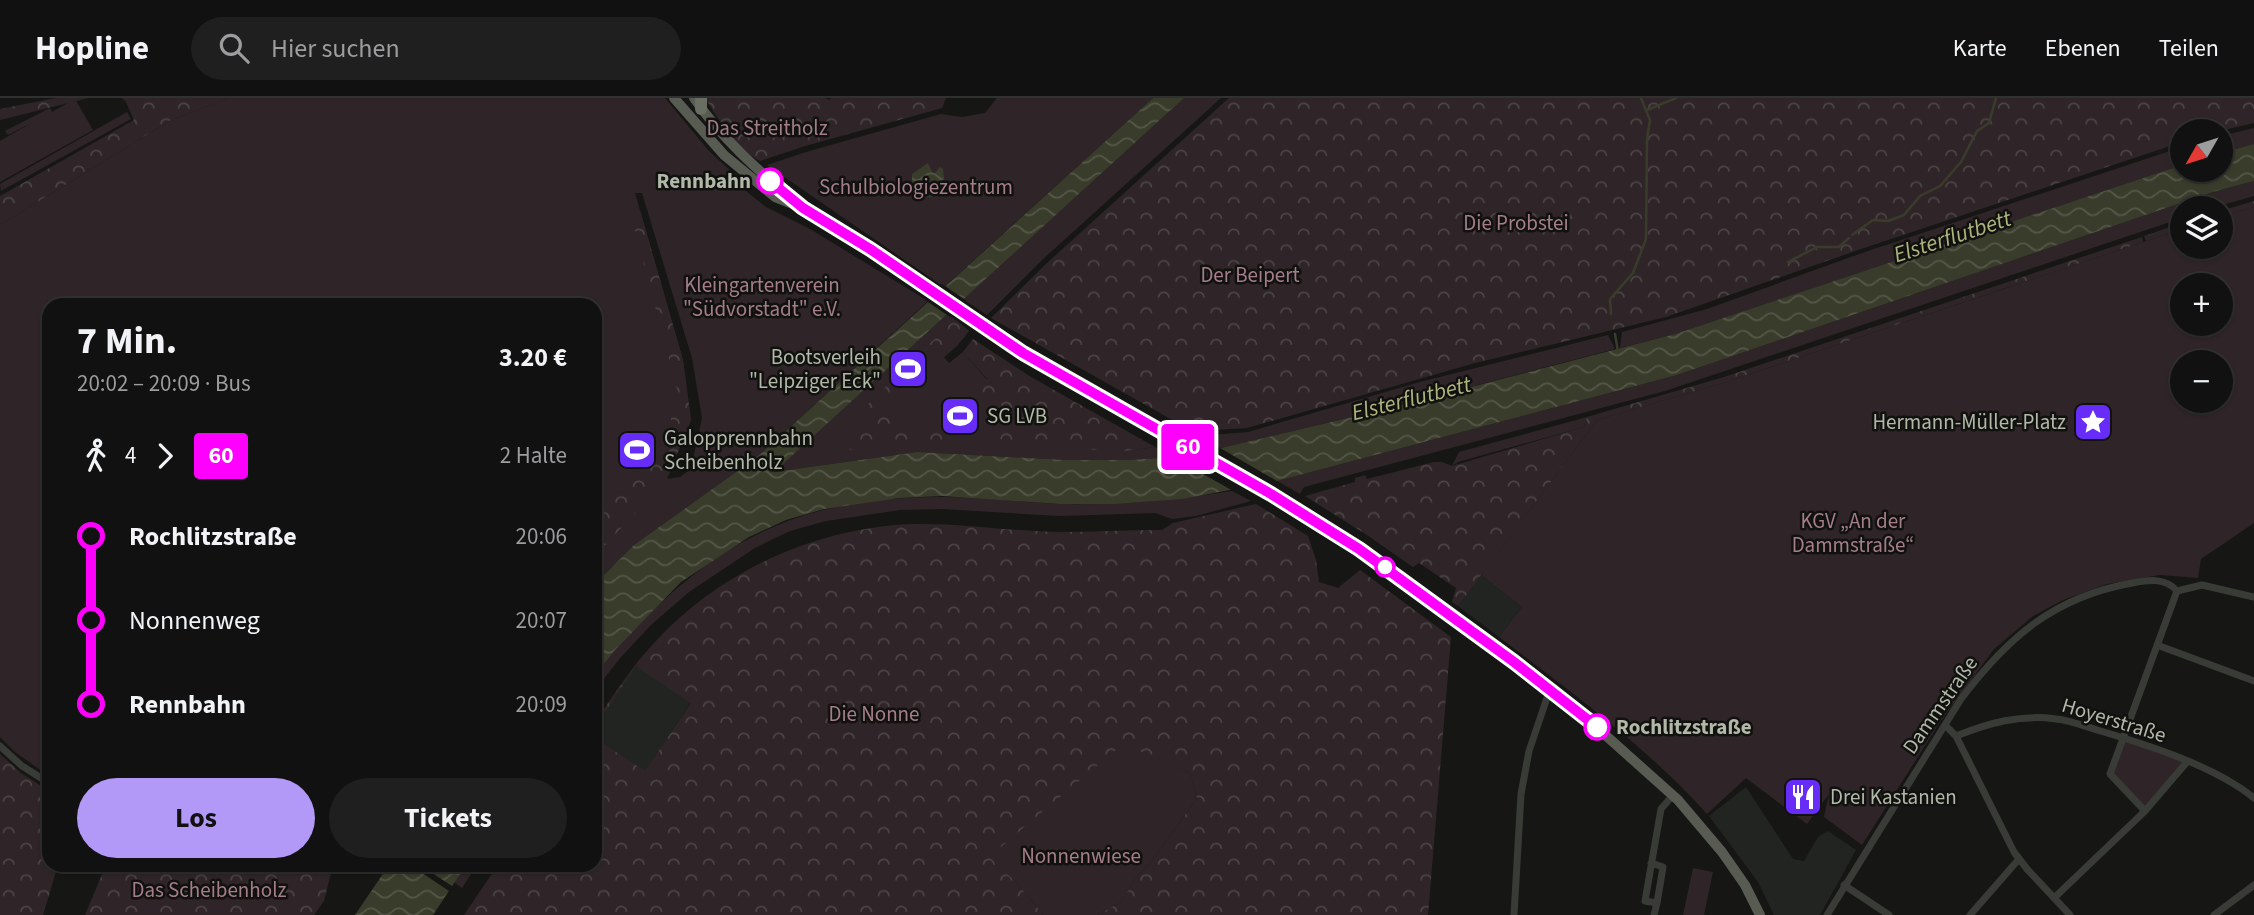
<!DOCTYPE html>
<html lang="de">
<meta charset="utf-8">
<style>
:root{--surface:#101110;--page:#1e1f1e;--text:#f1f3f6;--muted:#9c9d9f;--line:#303130;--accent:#b399f7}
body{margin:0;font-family:"Source Sans 3",sans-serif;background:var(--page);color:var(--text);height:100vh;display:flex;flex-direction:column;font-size:26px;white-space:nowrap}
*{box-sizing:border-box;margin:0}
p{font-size:23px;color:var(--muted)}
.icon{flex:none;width:38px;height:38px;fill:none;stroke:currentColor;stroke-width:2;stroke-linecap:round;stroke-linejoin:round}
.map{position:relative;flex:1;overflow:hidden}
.sheet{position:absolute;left:42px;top:200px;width:560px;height:574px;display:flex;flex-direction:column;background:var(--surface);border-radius:21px;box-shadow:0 2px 5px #0004,0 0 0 2px var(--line)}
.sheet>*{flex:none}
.badge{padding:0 14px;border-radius:5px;font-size:24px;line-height:46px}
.needle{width:46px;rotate:231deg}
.buttons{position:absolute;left:2170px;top:21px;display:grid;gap:14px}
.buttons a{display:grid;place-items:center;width:63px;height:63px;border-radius:50%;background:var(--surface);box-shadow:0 2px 5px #0004,0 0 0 2px var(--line);font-size:35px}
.map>.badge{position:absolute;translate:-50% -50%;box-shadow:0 0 0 4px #fff}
.legs{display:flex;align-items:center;gap:10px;height:77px;padding:0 35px;font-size:23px}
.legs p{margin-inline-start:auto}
.summary{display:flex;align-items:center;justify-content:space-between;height:119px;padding:0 35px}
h1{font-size:38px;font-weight:700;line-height:52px}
.primary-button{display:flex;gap:14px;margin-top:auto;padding:14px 35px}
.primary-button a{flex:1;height:80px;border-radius:42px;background:var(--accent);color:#111;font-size:28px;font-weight:700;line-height:80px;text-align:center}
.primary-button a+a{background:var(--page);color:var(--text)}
ul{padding:0 35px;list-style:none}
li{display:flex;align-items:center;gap:24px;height:84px;font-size:26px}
li i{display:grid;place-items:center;width:10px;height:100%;margin:0 9px;background:currentColor}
li i::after{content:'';width:18px;height:18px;margin:-9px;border:5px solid;border-radius:50%;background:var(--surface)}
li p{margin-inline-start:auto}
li:first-child i{background:linear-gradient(#0000 50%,currentColor 0)}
li:last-child i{background:linear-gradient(currentColor 50%,#0000 0)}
header{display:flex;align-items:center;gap:42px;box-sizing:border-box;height:98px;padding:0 35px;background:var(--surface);border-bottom:2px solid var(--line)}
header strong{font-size:33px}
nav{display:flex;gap:38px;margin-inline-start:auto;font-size:24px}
.search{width:490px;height:63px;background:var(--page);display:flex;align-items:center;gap:18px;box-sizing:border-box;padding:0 24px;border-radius:38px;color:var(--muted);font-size:26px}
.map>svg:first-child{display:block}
.built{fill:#222421}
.green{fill:#2f2528;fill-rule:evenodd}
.forest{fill:url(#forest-crowns)}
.water{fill:url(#water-waves)}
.pier{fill:#161715}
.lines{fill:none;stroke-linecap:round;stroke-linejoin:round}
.stream{stroke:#3a3c2b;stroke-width:2.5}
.street{stroke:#393c36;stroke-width:7}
.primary{stroke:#585b52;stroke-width:10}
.highway{stroke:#696e62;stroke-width:12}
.line-1-casing{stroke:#fff;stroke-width:16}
.line-1{stroke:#f0f;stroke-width:10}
.stop-1-dot{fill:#fff;stroke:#f0f;stroke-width:3.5}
.labels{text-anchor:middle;stroke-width:5;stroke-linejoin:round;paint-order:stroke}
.park-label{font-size:21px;fill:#a47d89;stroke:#111210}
.stop-label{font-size:21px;font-weight:bold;fill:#b2b8a7;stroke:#111210;text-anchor:end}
.poi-label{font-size:21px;fill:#b2b8a7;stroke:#111210;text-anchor:start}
.street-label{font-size:21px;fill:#b2b8a7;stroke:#111210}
.water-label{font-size:23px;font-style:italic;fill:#afb47c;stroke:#111210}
</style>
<header>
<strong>Hopline</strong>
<div class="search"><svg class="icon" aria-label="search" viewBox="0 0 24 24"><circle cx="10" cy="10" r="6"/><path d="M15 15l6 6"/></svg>Hier suchen</div>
<nav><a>Karte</a><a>Ebenen</a><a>Teilen</a></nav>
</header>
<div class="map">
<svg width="2254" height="817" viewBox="0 0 2254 817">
<defs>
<pattern id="forest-crowns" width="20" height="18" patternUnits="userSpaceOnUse" patternTransform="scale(1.75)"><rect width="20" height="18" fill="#2f2528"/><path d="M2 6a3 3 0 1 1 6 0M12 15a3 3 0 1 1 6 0" fill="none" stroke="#4b4344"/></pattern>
<pattern id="water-waves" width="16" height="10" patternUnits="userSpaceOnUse" patternTransform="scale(1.75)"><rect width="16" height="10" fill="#3a3c2b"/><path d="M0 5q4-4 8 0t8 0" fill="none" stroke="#545647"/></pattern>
</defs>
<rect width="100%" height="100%" fill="#161715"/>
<path class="built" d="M 1481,477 L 1522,509 L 1499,539 L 1458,508 Z
M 636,567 L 691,604 L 645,674 L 595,640 L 595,629 Z
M 1746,689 L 1793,761 L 1804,763 L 1818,739 L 1828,733 L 1856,752 L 1820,817 L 1774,817 L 1758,784 L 1709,718 Z"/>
<path class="green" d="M 229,0 L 665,0 L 709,53 L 736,78 L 736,85 L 766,109 L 810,131 L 928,203 L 757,359 L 634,447 L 595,486 L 595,206 L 49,206 L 49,678 L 15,654 L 0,639 L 0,127 L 171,22 ZM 635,95 L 642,95 L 692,260 L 702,320 L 691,371 L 680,379 L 667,381 L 691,322 L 683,262 Z
M 997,0 L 1153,0 L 944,189 L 767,67 L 806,54 L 941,16 L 962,19 L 985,15 Z
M 1184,0 L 1221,0 L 1042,162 L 987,217 L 963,201 Z
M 75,1 L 93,32 L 0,84 L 0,43 L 35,23 L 8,37 L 5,33 L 50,10 L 52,14 Z
M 127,14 L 131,21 L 1,93 L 0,86 Z
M 2254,30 L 2254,46 L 2221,55 L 2221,38 Z
M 2182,49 L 2182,67 L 1675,236 L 1620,250 L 1622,234 L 1707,211 L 1862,155 Z
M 2254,83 L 2254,98 L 2212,110 L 2182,110 L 2182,120 L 1665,293 L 1304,389 L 1300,396 L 1277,383 L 1677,277 L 2213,94 Z
M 2254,109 L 2254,425 L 2201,461 L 2198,480 L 2160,477 L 2107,486 L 2063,502 L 2033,518 L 1994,551 L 1940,624 L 1862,747 L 1824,719 L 1829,696 L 1807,726 L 1746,680 L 1707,716 C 1646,648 1571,594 1499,539 L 1522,509 L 1481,477 L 1597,322 L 1726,284 L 2182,131 L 2182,149 L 2221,149 L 2221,118 ZM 2182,187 L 2221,187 L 2221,226 L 2182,226 ZM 2182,264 L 2221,264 L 2221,303 L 2182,303 Z
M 947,216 L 955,221 L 932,245 L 949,265 L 963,254 L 1029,331 L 1127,353 L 1155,349 L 1172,359 L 1130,362 L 1066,362 L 917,354 L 773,374 Z
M 1608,237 L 1615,251 L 1386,311 L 1217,351 L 1198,338 L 1248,334 L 1420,284 Z
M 1587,319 L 1584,329 L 1458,364 L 1452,368 L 1459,354 Z
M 1232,393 L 1251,403 L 1196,418 L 1172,421 L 1155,415 L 1060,418 L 942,411 L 900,412 L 826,423 L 790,433 L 755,450 L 689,494 L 651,527 L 621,559 L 595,592 C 595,588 594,580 595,576 C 600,564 637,527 648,517 C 736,431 817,399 940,399 C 981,398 1022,405 1062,406 C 1119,407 1176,402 1232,393 Z
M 2121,639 L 2187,664 L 2145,713 L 2110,676 Z
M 1123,645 L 1190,675 L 1197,700 L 1153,762 L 1135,781 L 1121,804 L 1097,817 L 1043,817 L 1018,786 L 988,759 Z
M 466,767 L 477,767 L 462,790 L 454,784 Z
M 1693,770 L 1713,774 L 1704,817 L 1683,817 Z"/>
<path class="forest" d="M 56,0 L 88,0 L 0,22 L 0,11 Z
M 121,0 L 229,0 L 171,22 L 0,127 L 0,98 L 134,22 L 125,2 Z
M 705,0 L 825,0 L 829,2 L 831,0 L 946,0 L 942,10 L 805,48 L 760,63 C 736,51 719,22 705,0 Z
M 1229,0 L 2254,0 L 2254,25 L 2219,33 L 2182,33 L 2182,44 L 1861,151 L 1666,219 L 1475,265 L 1247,330 L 1192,333 L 991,220 L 1046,166 Z
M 2254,103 L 2254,109 L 2221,118 L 2221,113 Z
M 640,112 L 683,262 L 691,322 L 666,382 L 595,458 L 595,424 L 666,340 L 671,324 L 671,302 L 679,299 L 635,133 Z
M 2182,125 L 2182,131 L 2146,143 L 2144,138 Z
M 2142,139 L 2143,144 L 1726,284 L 1597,322 L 1458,508 L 1452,504 L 1456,490 L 1419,465 L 1413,469 L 1367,437 L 1305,398 L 1355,384 L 1355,380 L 1365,377 L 1367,381 L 1434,364 L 1442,364 L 1452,368 L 1584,329 L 1587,319 L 1724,279 Z
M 955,221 L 969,233 L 957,248 L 891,305 L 915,334 L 933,333 L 947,322 L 950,343 L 850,352 L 843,342 L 857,324 L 862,312 Z
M 973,241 L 1031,279 L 1155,349 L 1127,353 L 1006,348 L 999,339 L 1016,324 L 997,302 L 988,309 L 973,293 L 987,281 L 963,254 Z
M 1256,406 L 1308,438 L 1316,462 L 1319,484 L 1338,490 L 1360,472 L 1451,539 L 1428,817 L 1097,817 L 1121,804 L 1135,781 L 1153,762 L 1197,700 L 1190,675 L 1123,646 L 989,759 L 1018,786 L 1043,817 L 464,817 L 498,767 L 595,766 L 595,640 L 645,673 L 691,605 L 636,568 L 595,629 L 595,624 C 614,597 632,568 655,544 C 721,472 816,430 913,426 C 961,425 1008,433 1056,434 C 1091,434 1127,432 1162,432 L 1173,425 Z
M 0,656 L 21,675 L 49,693 L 49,766 L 58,767 L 43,817 L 0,817 Z
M 106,767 L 106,766 L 333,767 L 324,803 L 314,817 L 85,817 Z"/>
<path class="water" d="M 1153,0 L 1184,0 L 774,374 L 917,354 L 1066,362 L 1130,362 L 1172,359 L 1217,351 L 1386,311 L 1675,236 L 2182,67 L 2182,72 L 2221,72 L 2221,55 L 2254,46 L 2254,83 L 2213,94 L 1677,277 L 1277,383 L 1182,401 L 1114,406 L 1060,406 L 942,398 L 899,400 L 824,411 L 786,422 L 749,439 L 681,484 L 614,553 L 595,577 L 595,486 L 634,447 L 757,359 Z
M 928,65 L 932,74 L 935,75 L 940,69 L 943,71 L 944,81 L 934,88 L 941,92 L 937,98 L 920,100 L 917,95 L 916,88 L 912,84 L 912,76 Z
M 389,767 L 466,767 L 433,817 L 355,817 Z"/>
<path class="pier" d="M 942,186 L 967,203 L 950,219 L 925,202 Z
M 1215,347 L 1282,386 L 1237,395 L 1167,356 Z
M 410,767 L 420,767 L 455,790 L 452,795 Z"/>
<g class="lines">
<path class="stream" d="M 1647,12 L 1676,0
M 1852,137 L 1873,122 L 1888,123 L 1904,117 L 1920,98 L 1940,88 L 1961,64 L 1977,33 L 1989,25 L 1996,0
M 1788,164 L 1817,149 L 1839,149 L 1849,140
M 1611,216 L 1610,201 L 1633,175 L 1646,141 L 1647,41 L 1650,22 L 1641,0
M 1615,236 L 1618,254"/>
<path class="street" d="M 2177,493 L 2202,487 L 2254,499
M 2157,547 L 2254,583
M 1946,628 L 1956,638 L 2014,754 L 2027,771 L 2070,817
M 1956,638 C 1989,625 2020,616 2056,621 C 2069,622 2084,628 2097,632 C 2145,646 2215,668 2254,700
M 0,648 L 22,668 L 49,685
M 2145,713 L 2110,676 L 2177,493
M 1651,765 L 1663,769 L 1657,805 L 1645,803 L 1661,711 L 1673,697
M 1844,787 L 1889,817
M 2054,800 L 2145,713 L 2187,664
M 1514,817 L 1521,696 L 1529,653 L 1550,591
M 1654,817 L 1657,805
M 1827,817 L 1961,601 C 2008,539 2054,499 2132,485 C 2148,482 2165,479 2177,493
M 1970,817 L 2019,761
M 2214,817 L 2254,787"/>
<path class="primary" d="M 674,0 L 724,57 L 775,99 L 803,110 L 870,151 L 1022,255 L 1327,430 L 1416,491 L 1514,564 L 1584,618 L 1678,702 L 1722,754 L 1745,787 L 1760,817
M 694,0 C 722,41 758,72 795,104"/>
<path class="highway" d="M 701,0 L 701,11"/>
</g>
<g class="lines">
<defs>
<path id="line-1" d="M 770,83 L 803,110 L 870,151 L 1023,255 L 1271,396 L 1359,451 L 1514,564 L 1597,629"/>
</defs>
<use href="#line-1" class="line-1-casing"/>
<use href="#line-1" class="line-1"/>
</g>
<defs>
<symbol id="stadium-square" viewBox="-11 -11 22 22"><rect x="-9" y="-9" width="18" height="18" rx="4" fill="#682cf9" stroke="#111210"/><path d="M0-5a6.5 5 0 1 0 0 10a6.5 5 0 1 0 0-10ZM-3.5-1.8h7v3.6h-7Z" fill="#fff"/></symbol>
<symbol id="sight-square" viewBox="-11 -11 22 22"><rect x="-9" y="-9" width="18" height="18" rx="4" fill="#682cf9" stroke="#111210"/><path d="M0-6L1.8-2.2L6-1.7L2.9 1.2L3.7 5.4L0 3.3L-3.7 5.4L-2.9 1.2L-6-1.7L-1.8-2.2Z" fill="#fff"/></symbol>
<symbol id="restaurant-square" viewBox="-11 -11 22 22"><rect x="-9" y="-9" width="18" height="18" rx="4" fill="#682cf9" stroke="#111210"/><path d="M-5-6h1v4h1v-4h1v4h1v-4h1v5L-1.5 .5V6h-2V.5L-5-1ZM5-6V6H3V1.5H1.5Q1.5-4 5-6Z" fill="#fff"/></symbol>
</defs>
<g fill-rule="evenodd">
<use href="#stadium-square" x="886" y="249" width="44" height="44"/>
<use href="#stadium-square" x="938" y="296" width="44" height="44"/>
<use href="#sight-square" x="2071" y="302" width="44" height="44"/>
<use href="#stadium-square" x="615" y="330" width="44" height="44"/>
<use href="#restaurant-square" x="1781" y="677" width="44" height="44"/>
</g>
<g class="stop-1-dot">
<circle cx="770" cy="83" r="12"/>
<circle cx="1385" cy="469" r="9"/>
<circle cx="1597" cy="629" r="12"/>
</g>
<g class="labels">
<g class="park-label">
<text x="767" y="37">Das Streitholz</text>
<text x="916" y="96">Schulbiologiezentrum</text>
<text x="1516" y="132">Die Probstei</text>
<text x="1250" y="184">Der Beipert</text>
<text x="762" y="194">Kleingartenverein<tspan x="762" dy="24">"Südvorstadt" e.V.</tspan></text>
<text x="1853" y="430">KGV „An der<tspan x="1853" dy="24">Dammstraße“</tspan></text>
<text x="874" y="623">Die Nonne</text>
<text x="1081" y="765">Nonnenwiese</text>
<text x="209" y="799">Das Scheibenholz</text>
</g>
<g class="stop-label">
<text x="751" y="90">Rennbahn</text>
<text x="1616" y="636" text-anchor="start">Rochlitzstraße</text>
</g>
<g class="poi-label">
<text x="881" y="266" text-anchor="end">Bootsverleih<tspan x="881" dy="24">"Leipziger Eck"</tspan></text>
<text x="987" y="325">SG LVB</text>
<text x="2066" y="331" text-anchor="end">Hermann-Müller-Platz</text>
<text x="664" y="347">Galopprennbahn<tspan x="664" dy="24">Scheibenholz</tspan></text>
<text x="1830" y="706">Drei Kastanien</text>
</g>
<g class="street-label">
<text transform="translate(1940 607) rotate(-55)" y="7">Dammstraße</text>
<text transform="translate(2114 622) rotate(17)" y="7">Hoyerstraße</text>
</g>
<g class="water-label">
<text transform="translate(1952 138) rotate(-18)" y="8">Elsterflutbett</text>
<text transform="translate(1411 300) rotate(-14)" y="8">Elsterflutbett</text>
</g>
</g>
</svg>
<div class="buttons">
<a><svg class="needle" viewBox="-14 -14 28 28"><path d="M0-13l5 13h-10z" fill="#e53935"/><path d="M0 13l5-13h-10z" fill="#9c9d9f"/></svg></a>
<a><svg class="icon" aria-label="layers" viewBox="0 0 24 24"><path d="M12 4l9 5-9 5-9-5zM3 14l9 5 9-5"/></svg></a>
<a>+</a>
<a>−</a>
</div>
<b class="badge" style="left:1188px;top:349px;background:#f0f;color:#fff">60</b>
<section class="sheet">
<div class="summary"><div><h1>7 Min.</h1><p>20:02 – 20:09 · Bus</p></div><b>3.20 €</b></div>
<div class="legs"><svg class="icon" aria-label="walk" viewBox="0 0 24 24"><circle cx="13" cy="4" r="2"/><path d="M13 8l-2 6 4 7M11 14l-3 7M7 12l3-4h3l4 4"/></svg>4<svg class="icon" aria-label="forward" viewBox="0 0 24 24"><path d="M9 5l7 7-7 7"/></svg><b class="badge" style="background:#f0f;color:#fff">60</b><p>2 Halte</p></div>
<ul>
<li><i style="color:#f0f"></i><b>Rochlitzstraße</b><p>20:06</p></li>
<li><i style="color:#f0f"></i><span>Nonnenweg</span><p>20:07</p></li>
<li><i style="color:#f0f"></i><b>Rennbahn</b><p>20:09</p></li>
</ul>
<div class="primary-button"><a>Los</a><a>Tickets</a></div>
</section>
</div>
